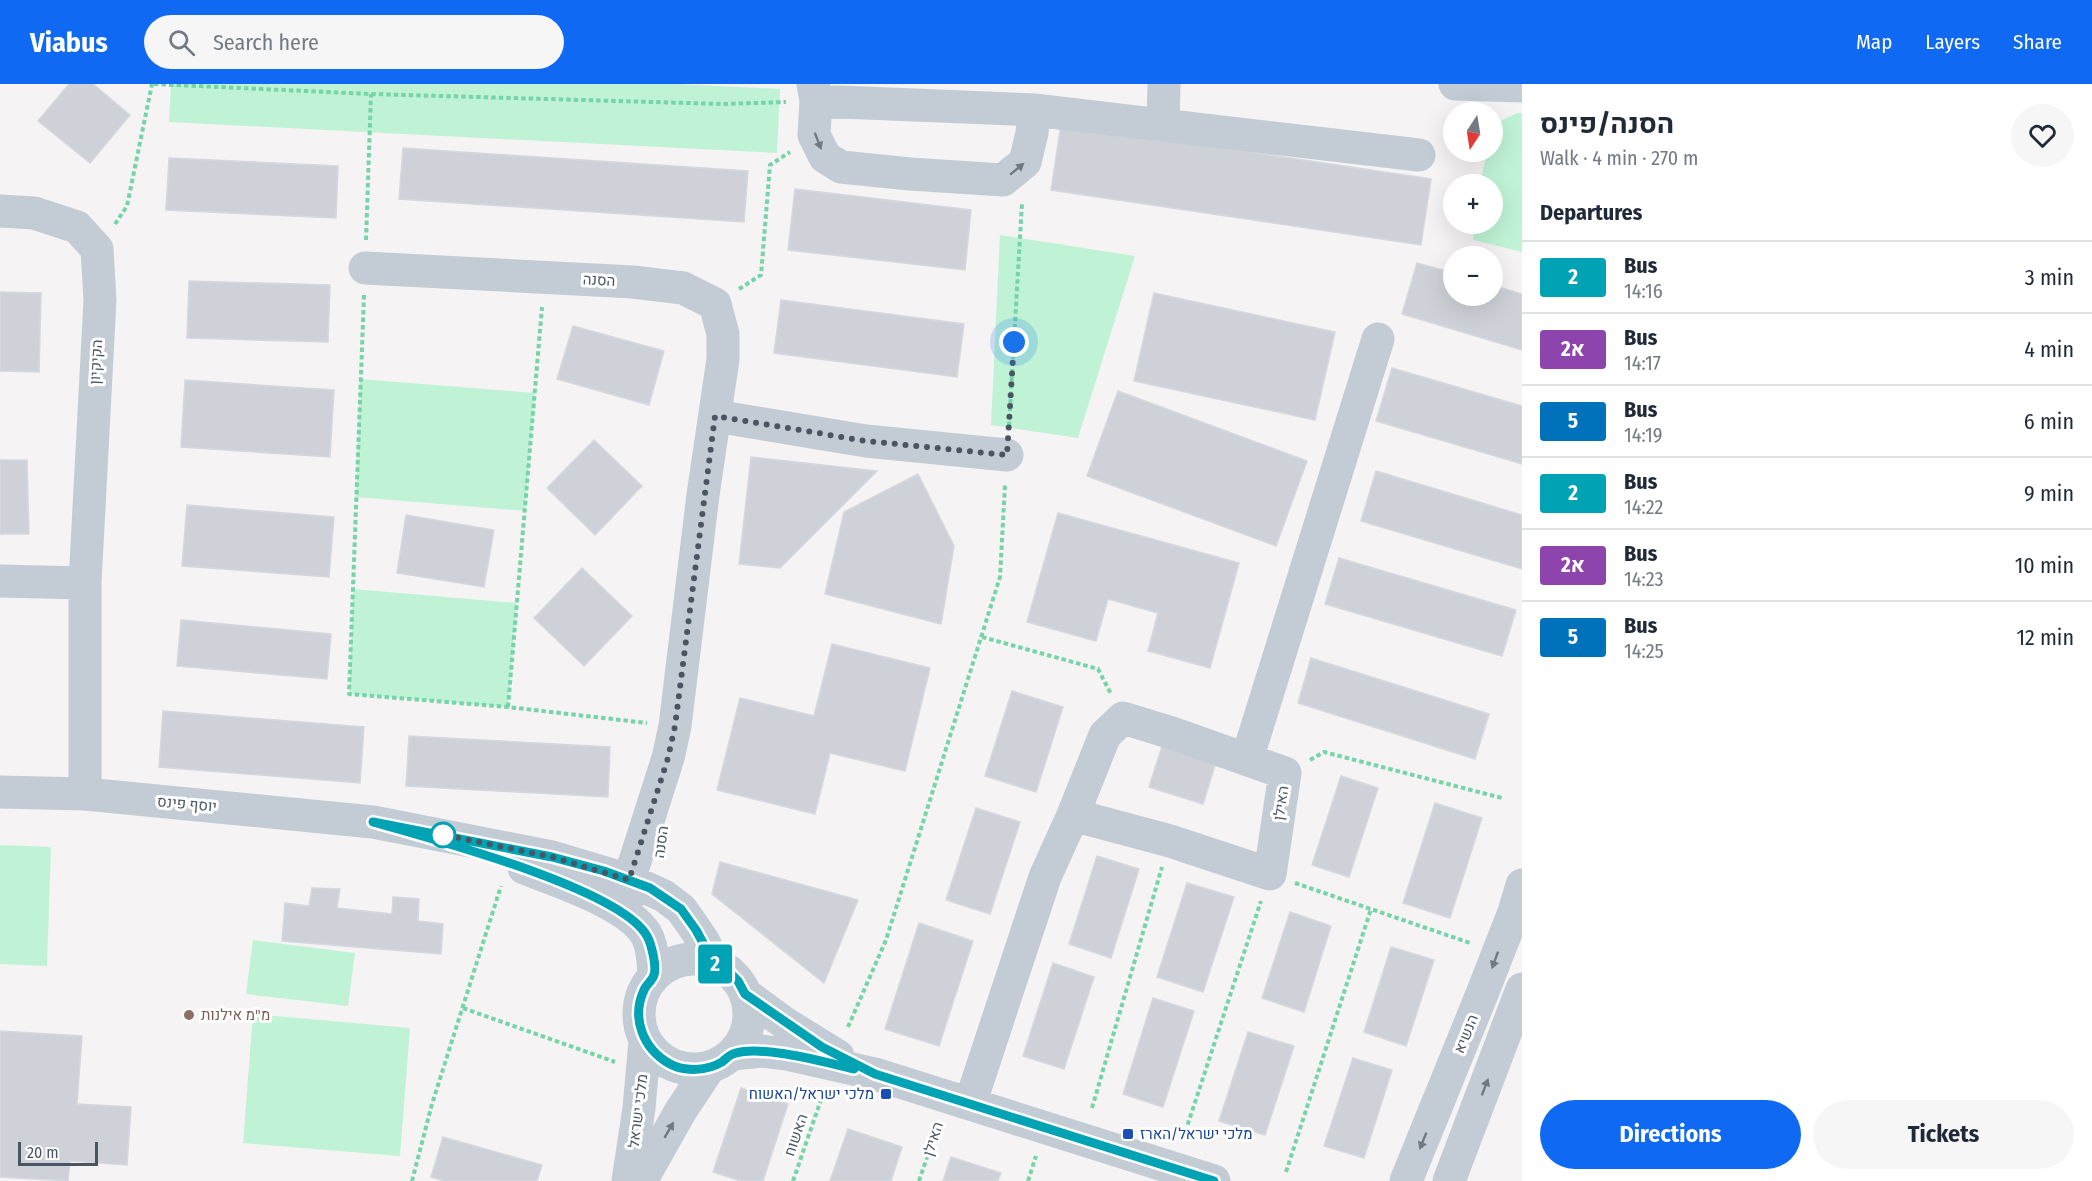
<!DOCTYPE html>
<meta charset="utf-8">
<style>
:root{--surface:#fff;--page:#f6f6f7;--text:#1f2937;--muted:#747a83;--line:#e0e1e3;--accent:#0f69f2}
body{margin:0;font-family:"Fira Sans Condensed",Heebo,sans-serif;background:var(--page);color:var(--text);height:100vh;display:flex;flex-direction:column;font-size:22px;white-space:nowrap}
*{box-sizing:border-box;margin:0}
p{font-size:20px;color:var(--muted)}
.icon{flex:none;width:33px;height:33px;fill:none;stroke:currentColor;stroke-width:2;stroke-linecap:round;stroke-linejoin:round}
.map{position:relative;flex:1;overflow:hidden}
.sheet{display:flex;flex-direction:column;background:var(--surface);width:570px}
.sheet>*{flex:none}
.badge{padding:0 12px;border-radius:4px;font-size:21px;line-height:39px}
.needle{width:39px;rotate:192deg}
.controls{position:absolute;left:1443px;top:18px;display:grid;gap:12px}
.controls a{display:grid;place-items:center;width:60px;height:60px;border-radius:50%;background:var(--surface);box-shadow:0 6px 24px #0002;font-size:30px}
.scale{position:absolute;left:18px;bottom:15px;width:80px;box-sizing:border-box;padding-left:6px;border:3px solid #495562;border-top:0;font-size:16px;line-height:21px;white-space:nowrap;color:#495562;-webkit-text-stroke:4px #fff;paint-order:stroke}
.you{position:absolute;width:30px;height:30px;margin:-15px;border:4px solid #fff;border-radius:50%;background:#1a73e8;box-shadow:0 0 0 9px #1a73e833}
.map>.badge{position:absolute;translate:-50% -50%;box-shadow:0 0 0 3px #fff}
h2{padding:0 18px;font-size:22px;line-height:54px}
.round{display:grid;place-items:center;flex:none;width:63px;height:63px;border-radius:32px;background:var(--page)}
.head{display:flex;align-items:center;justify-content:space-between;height:102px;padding:0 18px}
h1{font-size:28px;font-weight:700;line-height:45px}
.action{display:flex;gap:12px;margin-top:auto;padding:12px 18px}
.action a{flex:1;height:69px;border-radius:36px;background:var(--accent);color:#fff;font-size:24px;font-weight:700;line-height:69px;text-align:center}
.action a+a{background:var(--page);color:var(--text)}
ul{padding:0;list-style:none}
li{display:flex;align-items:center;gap:18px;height:72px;padding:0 18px;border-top:2px solid var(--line)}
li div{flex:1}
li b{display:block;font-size:22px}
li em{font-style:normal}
li .badge{min-width:66px;font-weight:700;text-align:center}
header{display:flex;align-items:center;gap:36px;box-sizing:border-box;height:84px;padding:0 30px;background:var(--accent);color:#fff}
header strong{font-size:28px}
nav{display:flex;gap:33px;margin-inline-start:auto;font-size:21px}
.search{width:420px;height:54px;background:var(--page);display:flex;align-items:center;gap:15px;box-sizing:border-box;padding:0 21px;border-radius:33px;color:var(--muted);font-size:22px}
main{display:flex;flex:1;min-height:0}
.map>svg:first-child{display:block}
.green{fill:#c0f3d6}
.building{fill:#ced1d8;stroke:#d6d8de;stroke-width:1.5}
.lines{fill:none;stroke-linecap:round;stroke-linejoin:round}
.path{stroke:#75d4a9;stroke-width:4;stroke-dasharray:4.5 3;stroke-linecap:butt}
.minor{stroke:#c3ccd5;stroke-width:33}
.oneway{fill:#6e7984}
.line-casing{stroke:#fff;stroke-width:14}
.line{stroke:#00a3b4;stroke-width:9}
.walk{stroke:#495562;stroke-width:6;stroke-dasharray:0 10.8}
.stop-dot{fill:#fff;stroke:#00a3b4;stroke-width:3}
.education-dot{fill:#8d6e63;stroke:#fff;stroke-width:2}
.transit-dot{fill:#1a4fb4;stroke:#fff;stroke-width:2}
.labels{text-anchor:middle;stroke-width:6;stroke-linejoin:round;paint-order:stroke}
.street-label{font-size:15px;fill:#495562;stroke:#fff}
.education-label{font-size:15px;fill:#785e54;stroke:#fff;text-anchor:start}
.transit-label{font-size:15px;fill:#164399;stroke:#fff;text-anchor:end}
</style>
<header>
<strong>Viabus</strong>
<div class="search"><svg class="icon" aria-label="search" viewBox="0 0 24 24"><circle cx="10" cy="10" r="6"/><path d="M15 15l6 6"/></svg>Search here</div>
<nav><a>Map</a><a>Layers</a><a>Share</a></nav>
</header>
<main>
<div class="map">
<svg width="1522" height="1097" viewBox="0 0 1522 1097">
<rect width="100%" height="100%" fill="#f5f3f3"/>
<path class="green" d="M 171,0 L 679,0 L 780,5 L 777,69 L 169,38 Z
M 1517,29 L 1522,29 L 1522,168 L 1473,156 L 1475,140 L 1492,140 L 1492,100 L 1480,100 L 1487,68 L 1492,68 L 1494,40 Z
M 1000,151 L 1135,172 L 1078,354 L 991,341 Z
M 360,295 L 535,309 L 525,427 L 356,413 Z
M 353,505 L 517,519 L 508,623 L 349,610 Z
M 0,761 L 51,763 L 47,882 L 0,880 Z
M 253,856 L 355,869 L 348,922 L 246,910 Z
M 253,930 L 410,944 L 400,1072 L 243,1059 Z"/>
<path class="building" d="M 69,0 L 93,0 L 130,31 L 90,79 L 38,37 Z
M 1061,40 L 1431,95 L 1421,161 L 1051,106 Z
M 403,64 L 748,87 L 744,138 L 399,115 Z
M 169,74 L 338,82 L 336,134 L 166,126 Z
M 795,105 L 971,126 L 965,186 L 788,166 Z
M 1417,179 L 1454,189 L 1454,212 L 1492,212 L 1492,201 L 1522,210 L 1522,266 L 1402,230 Z
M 189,197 L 330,201 L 328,258 L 187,254 Z
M 0,208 L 41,209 L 39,288 L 0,287 Z
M 1154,209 L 1335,248 L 1315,336 L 1134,297 Z
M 781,216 L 964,240 L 957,293 L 774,269 Z
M 573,242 L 664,267 L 649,321 L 557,295 Z
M 1392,284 L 1522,322 L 1522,380 L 1376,337 Z
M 185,296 L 334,306 L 330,373 L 181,363 Z
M 1118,307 L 1307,377 L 1276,462 L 1087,392 Z
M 594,356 L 642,402 L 595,451 L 547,404 Z
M 751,373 L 877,387 L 780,484 L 739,480 Z
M 0,376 L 27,376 L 29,450 L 0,450 Z
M 1376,387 L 1522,431 L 1522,485 L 1361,437 Z
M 918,390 L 954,462 L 941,540 L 825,510 L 844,428 Z
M 187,421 L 334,433 L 329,493 L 182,482 Z
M 1058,429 L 1239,479 L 1210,584 L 1148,567 L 1158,529 L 1108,515 L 1096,557 L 1027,538 Z
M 406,431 L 494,446 L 484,503 L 397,489 Z
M 1339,474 L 1516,526 L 1502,572 L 1325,520 Z
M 582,484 L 632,532 L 584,582 L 534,534 Z
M 181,536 L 331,550 L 327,595 L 177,582 Z
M 832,560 L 930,584 L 905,687 L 830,669 L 815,730 L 717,706 L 740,614 L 814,632 Z
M 1311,574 L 1489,630 L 1475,675 L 1298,619 Z
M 1012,607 L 1063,623 L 1036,708 L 985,692 Z
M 163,627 L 364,643 L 360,699 L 159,683 Z
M 409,652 L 610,663 L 608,713 L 406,702 Z
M 1163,659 L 1217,675 L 1203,720 L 1149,703 Z
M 1341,692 L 1378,704 L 1349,793 L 1312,781 Z
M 1435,719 L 1482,734 L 1450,834 L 1403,819 Z
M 976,724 L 1020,738 L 990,830 L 946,816 Z
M 1097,772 L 1139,785 L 1111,874 L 1069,860 Z
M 720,778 L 858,816 L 824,899 L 712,810 Z
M 1187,799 L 1234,813 L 1203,908 L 1157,893 Z
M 312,804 L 340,805 L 337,824 L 392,830 L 393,813 L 419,815 L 418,837 L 443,840 L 441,870 L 282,857 L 285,819 L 309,822 Z
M 1290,828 L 1331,842 L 1304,928 L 1262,914 Z
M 919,839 L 973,857 L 939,962 L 885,945 Z
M 1391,863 L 1434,876 L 1406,962 L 1364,948 Z
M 1053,879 L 1094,893 L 1064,985 L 1023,972 Z
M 1153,914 L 1194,927 L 1163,1023 L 1123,1010 Z
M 0,947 L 82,952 L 77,1020 L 131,1023 L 127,1081 L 70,1077 L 68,1097 L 0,1093 Z
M 1248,948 L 1294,962 L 1265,1051 L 1219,1037 Z
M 1353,974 L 1392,986 L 1364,1074 L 1324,1062 Z
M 741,1004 L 788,1020 L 763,1097 L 741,1097 L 713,1088 Z
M 848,1045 L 902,1063 L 891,1097 L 830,1097 Z
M 443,1053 L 542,1081 L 537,1097 L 444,1097 L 431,1093 Z
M 951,1073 L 1001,1089 L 998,1097 L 943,1097 Z"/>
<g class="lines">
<path class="path" d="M 154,0 L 371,10 L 723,20 L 786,18
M 115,140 L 127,122 L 152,0
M 366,156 L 371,10
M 739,205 L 761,191 L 770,81 L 790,68
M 364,211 L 349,610 L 508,623 L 647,639
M 1009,342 L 1022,119
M 982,553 L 1098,585 L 1111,610
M 508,623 L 542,223
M 1310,676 L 1324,668 L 1502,714
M 1295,799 L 1470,859
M 463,924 L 615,978
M 848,943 L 886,856 L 1000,493 L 1005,401
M 1092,1024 L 1162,783
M 1183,1055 L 1261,817
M 1286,1088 L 1371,825
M 412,1097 L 432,1020 L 501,802
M 793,1097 L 824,1007
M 919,1097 L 938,1041
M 1028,1097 L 1036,1072"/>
<path class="minor" d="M 813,0 L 816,17 L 814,51 L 825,73 L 841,83 L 910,90 L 1003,96 L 1025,78 L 1032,49 L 1034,26
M 1455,0 L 1522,2
M 816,17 L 1034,26 L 1419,71
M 1163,40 L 1164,0
M 0,127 L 34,129 L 77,143 L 97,165 L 100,216 L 85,499 L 85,710
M 365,184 L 633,198 L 683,204 L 715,220 L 723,250 L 723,275 L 703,411 L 675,642 L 668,674 L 629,796 L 625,829
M 715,332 L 866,357 L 1007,371
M 0,497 L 85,499
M 1247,675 L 1378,255
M 0,708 L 85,710 L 373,738 L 552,773 L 629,796 L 664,812 L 681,825 L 689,836 L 704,858 L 714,879
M 524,784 C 557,797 633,821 648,854 C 653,866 653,878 654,891
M639 930a55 55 0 1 1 110 0a55 55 0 1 1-110 0Z
M 745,910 L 786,940 L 838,972
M 733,970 L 762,967 L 786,970 L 875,990 L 1214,1097
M 970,1020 L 1045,793 L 1073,731 L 1105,651 L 1123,634 L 1172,649 L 1285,689 L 1270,790 L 1170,757 L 1073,731
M 628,1097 L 639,1024 L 645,957
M 641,1097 L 680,1028 L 709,984
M 1406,1097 L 1482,910 L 1514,828 L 1522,801
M 1449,1097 L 1522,905"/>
</g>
<defs><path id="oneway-solid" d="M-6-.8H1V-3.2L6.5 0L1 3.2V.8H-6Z" transform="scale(1.5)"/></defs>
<g class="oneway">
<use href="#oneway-solid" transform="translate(818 57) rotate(69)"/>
<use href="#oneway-solid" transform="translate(1017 85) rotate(-39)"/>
<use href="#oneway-solid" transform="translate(1495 876) rotate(110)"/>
<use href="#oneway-solid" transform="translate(1485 1003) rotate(-69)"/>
<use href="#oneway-solid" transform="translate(669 1046) rotate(-60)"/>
<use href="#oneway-solid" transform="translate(1423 1057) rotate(112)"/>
</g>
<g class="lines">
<defs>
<path id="line" d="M 854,985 C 825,978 760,960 733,970 C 729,971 725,976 722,978 C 707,987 685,988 670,980 C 643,965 631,934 644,906 C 646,901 652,897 654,891 C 657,882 651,859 647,852 C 620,804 429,754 373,738 L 552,773 L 604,787 L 650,804 L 681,825 L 696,846 L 714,879 L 727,886 L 738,897 L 745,910 L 822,963 L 875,990 L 1214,1097"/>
</defs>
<use href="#line" class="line-casing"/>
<use href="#line" class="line"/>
<path class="walk" d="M 443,751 L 440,750 L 552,773 L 629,796 L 668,674 L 675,642 L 715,332 L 866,357 L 1007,371 L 1014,258"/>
</g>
<circle class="stop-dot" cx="443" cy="751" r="12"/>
<circle class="education-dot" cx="189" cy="931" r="6"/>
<g class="transit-dot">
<rect x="880" y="1004" width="12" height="12" rx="3"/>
<rect x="1122" y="1044" width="12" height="12" rx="3"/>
</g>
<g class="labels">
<g class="street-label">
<text transform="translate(599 196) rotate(3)" y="5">הסנה</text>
<text transform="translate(96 278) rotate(-87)" y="5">הקיקיון</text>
<text transform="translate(1281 719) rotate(-81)" y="5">האילן</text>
<text transform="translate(187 720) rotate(5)" y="5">יוסף פינס</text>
<text transform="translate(661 758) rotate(-82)" y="5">הסנה</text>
<text transform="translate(1466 950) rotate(-68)" y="5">הנשיא</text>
<text transform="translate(638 1027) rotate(-83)" y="5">מלכי ישראל</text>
<text transform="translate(796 1051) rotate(-71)" y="5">האשוח</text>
<text transform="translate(933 1055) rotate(-72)" y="5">האילן</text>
</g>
<g class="education-label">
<text x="201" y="936">מ"מ אילנות</text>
</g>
<g class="transit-label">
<text x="874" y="1015">מלכי ישראל/האשוח</text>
<text x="1140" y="1055" text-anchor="start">מלכי ישראל/הארז</text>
</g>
</g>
</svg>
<div class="controls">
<a><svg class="needle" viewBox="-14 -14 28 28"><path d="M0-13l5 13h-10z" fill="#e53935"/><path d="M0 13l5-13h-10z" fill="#747a83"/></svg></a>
<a>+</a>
<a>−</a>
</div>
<div class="scale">20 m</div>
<div class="you" style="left:1014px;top:258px"></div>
<b class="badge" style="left:715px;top:880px;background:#00a3b4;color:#fff">2</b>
</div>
<section class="sheet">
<div class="head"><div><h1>הסנה/פינס</h1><p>Walk · 4 min · 270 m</p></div><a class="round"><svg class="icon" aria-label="heart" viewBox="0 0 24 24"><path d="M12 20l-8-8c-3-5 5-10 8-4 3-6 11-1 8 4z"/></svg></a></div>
<h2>Departures</h2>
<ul>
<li><span class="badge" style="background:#00a3b4;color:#fff">2</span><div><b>Bus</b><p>14:16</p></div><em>3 min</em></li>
<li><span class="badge" style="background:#8e44ad;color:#fff">2א</span><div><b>Bus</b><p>14:17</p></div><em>4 min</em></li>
<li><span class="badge" style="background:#0072bc;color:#fff">5</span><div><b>Bus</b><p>14:19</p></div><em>6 min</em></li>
<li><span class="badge" style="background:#00a3b4;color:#fff">2</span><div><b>Bus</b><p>14:22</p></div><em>9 min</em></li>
<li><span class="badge" style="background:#8e44ad;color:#fff">2א</span><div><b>Bus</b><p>14:23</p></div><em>10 min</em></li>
<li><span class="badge" style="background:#0072bc;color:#fff">5</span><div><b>Bus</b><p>14:25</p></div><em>12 min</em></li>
</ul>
<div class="action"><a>Directions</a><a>Tickets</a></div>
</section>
</main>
